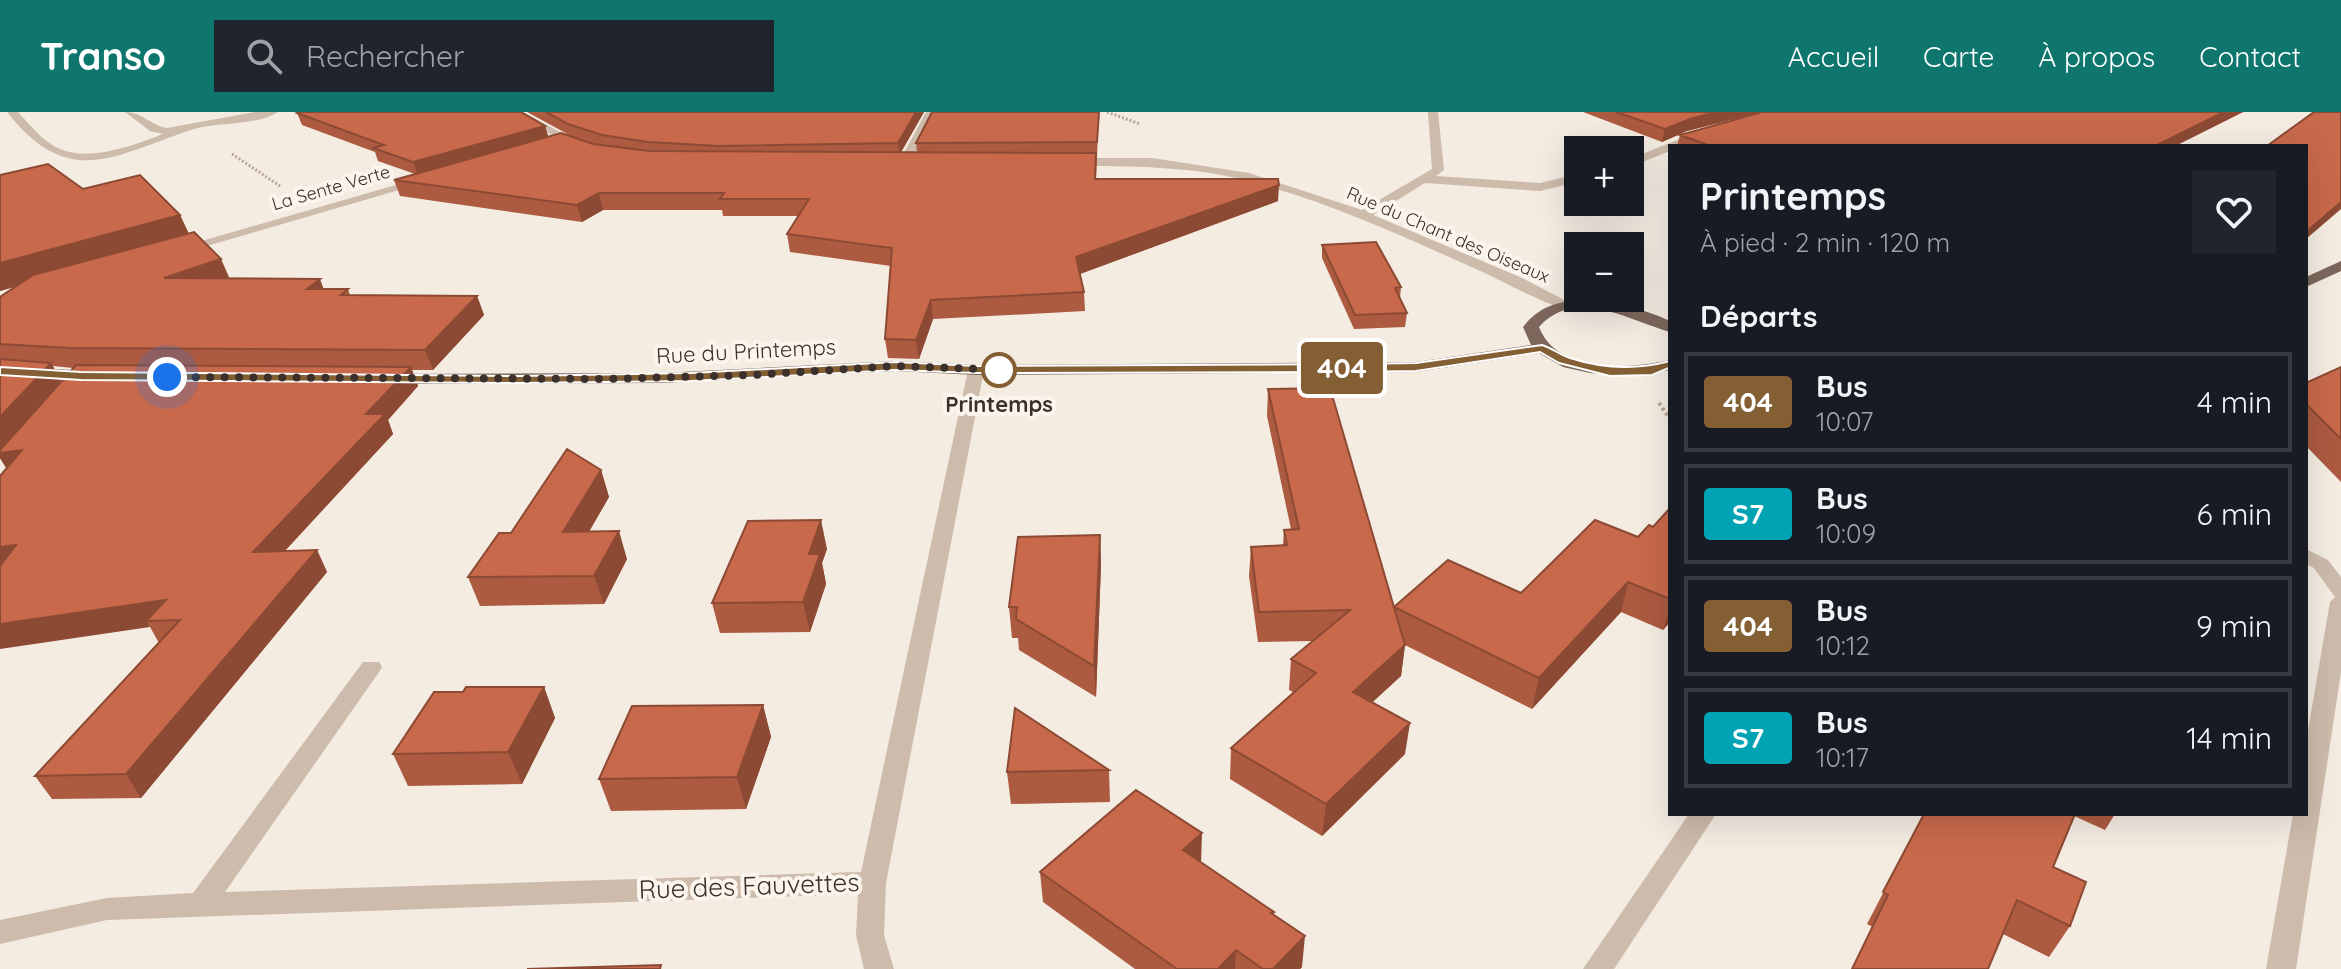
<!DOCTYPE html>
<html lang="fr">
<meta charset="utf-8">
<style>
:root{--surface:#171b24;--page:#20242c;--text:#f1f3f6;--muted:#9ea1a6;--line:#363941;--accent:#0f766e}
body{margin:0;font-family:Quicksand,sans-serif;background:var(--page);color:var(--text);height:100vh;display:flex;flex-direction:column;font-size:30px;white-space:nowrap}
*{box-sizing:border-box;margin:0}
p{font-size:26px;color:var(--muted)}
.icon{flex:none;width:44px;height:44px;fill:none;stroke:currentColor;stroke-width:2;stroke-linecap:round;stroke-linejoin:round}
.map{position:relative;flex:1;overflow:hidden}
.side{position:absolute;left:1668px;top:32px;width:640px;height:672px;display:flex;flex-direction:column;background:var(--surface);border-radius:0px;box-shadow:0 8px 32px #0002}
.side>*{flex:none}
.badge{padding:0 16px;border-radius:6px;font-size:28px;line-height:52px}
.tools{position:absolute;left:1564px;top:24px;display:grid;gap:16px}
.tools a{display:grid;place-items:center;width:80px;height:80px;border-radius:0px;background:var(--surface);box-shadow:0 8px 32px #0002;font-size:40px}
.you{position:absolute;width:40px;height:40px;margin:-20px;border:6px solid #fff;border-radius:50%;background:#1a73e8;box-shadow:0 0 0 12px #1a73e833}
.map>.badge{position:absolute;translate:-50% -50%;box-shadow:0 0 0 4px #fff}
h2{padding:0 32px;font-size:30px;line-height:72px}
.round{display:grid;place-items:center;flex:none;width:84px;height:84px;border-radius:0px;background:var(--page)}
.summary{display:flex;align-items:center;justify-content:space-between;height:136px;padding:0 32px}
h1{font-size:38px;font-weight:700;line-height:60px}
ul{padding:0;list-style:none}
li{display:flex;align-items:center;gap:24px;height:100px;margin:0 16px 12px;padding:0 16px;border:4px solid var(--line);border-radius:0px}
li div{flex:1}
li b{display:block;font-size:30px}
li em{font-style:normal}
li .badge{min-width:88px;font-weight:700;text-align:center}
header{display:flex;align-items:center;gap:48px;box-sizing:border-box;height:112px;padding:0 40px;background:var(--accent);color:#fff}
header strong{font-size:38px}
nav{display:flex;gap:44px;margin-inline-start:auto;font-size:28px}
.search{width:560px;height:72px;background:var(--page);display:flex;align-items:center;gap:20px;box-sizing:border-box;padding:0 28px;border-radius:0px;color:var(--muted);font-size:30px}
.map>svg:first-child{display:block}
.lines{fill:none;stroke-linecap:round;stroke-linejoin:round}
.path-far1{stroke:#b9a596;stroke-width:3;stroke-dasharray:2 2;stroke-linecap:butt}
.path{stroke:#b9a596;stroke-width:4;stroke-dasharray:3 3;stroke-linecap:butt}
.minor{fill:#cdbbac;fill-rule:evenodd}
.major{fill:#7d675c;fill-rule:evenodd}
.wall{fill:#ac5a40;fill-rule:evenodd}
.shaded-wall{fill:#8c4a34}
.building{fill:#c8694b;stroke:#8c4a34;stroke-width:2}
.line{fill:#845f34;stroke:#fff;stroke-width:2}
.walk{stroke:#3b302b;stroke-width:8;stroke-dasharray:0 14.4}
.stop-dot{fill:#fff;stroke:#845f34;stroke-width:4}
.labels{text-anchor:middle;stroke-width:8;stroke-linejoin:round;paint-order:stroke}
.far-street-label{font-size:18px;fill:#3b302b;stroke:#fbf5ee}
.street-label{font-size:22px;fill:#3b302b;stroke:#fbf5ee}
.stop-label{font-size:22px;font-weight:bold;fill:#3b302b;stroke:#fbf5ee}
.near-street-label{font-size:26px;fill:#3b302b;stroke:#fbf5ee}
</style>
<header>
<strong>Transo</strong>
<div class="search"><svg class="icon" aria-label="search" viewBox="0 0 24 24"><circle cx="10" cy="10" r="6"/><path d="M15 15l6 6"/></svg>Rechercher</div>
<nav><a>Accueil</a><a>Carte</a><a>À propos</a><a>Contact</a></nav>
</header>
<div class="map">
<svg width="2341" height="857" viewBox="0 0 2341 857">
<rect width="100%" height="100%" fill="#f4ebe1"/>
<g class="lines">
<path class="path-far1" d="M 1107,0 L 1140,12
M 232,42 L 280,74"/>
<path class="path" d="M 1659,291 L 1670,307"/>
<path class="minor" d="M 7,0 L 18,0 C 30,13 43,30 60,37 C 90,50 135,33 163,22 L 150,19 L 125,0 C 142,0 150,13 167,16 L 255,0 L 278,0 C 255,15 215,9 188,19 C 111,45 68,77 7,0 Z
M 510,0 L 523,0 L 584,33 L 574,35 Z
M 926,0 L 936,0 L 911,50 L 901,53 L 899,50 Z
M 1428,0 L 1438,0 L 1444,58 L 1436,64 L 1540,71 L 1578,62 L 1578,70 L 1540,79 L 1425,71 L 1373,103 L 1520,165 L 1570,191 L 1570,197 C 1558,200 1493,164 1476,157 C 1402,124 1327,89 1248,69 C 1191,54 1131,54 1072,54 L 1066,50 L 1072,46 L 1152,46 L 1249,61 L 1362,98 L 1432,57 Z
M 1697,20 L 1707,22 L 1682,34 L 1670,34 L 1670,39 L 1630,55 L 1630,47 Z
M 420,66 L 430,69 L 186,140 L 174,137 Z
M 976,253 L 984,258 L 886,771 L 884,823 L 894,857 L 864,857 L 856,823 L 858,782 L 107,808 L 0,832 L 0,808 L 107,786 L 193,781 L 363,550 L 379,550 L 382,555 L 379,560 L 225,780 L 861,760 L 968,258 Z
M 2306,437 L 2328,448 L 2341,465 L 2341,560 L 2296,857 L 2266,857 L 2293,702 L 2306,702 L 2306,630 L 2330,490 L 2335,485 L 2314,456 L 2306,452 Z
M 1689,702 L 1716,702 L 1614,857 L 1583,857 Z"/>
<path class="major" d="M 2341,149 L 2341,159 L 2306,175 L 2306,165 Z
M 1576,188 C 1609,189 1640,195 1670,209 L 1670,220 C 1629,208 1574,175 1539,215 C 1558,263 1628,257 1670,248 L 1670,258 L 1634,264 L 1590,261 L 1563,255 L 1539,241 L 1416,260 L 976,263 L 896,259 L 661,271 L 391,272 L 383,267 L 391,262 L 661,261 L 896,249 L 976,253 L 1416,250 L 1531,233 L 1523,215 C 1538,196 1553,191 1576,188 Z
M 0,254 L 91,259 L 99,264 L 91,269 L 0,264 Z"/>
</g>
<path class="wall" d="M 527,0 L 924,0 L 901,40 L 917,40 L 916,31 L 1099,0 L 1096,67 L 1278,89 L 1080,162 L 1084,180 L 1085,199 L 933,207 L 919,247 L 888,246 L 885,227 L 891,154 L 790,140 L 787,122 L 798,104 L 723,104 L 722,98 L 603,98 L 582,110 L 400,84 L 394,68 L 415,62 L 378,49 L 375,40 L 302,13 L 297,1 L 545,14 L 548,24 L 571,24 Z
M 1583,0 L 1761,0 L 1687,19 L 1662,30 Z
M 1762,0 L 2243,0 L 2175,34 L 1677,34 L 1680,23 Z
M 0,63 L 83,77 L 180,103 L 188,121 L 229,165 L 226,166 L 324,177 L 348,177 L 350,183 L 477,184 L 484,203 L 433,258 L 412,258 L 418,274 L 388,308 L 393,322 L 285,439 L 317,438 L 327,460 L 141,686 L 52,687 L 35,664 L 159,531 L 150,515 L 6,356 L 0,346 L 0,185 L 16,174 L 0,179 ZM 53,254 L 73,256 L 61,269 Z
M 1322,133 L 1401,175 L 1400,186 L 1407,201 L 1405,215 L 1354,217 L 1322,146 Z
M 2341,255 L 2341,370 L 2306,334 L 2306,271 Z
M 1268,277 L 1394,495 L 1521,481 L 1638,425 L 1653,415 L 1670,396 L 1670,510 L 1663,518 L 1621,500 L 1532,597 L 1405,533 L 1401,564 L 1372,590 L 1405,642 L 1322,724 L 1230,667 L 1231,636 L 1293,580 L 1289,578 L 1291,547 L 1313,529 L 1258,530 L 1249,464 L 1251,435 L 1283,433 L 1284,418 L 1291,417 L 1267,304 Z
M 601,358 L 609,385 L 589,420 L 627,447 L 604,492 L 480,494 L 468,465 L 511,421 Z
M 1100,423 L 1101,453 L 1096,585 L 1019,538 L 1018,526 L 1012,526 L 1009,495 Z
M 827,437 L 822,451 L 826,472 L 810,520 L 720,521 L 712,491 Z
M 544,575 L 555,606 L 522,672 L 408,674 L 393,642 L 463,580 Z
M 763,593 L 771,625 L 746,697 L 611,699 L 599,667 Z
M 1109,658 L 1110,690 L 1011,692 L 1007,660 Z
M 1924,702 L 2115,702 L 2105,718 L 2074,704 L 2053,755 L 2070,814 L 2049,845 L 2003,822 L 1873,815 L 1867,812 Z
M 1201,751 L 1274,800 L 1273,803 L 1302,855 L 1300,857 L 1135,857 L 1043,790 L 1040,760 Z"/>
<path class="shaded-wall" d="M 916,0 L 924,0 L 899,44 L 898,31 Z
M 1717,0 L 1761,0 L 1687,19 L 1662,30 L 1665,17 L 1690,7 Z
M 2224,0 L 2243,0 L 2175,34 L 2155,34 Z
M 545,14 L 549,27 L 418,63 L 413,50 Z
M 1279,73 L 1278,89 L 1077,163 L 1076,145 Z
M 599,81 L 603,98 L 582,110 L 577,93 Z
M 2341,90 L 2341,97 L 2306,127 L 2306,120 Z
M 180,103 L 191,126 L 0,179 L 0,151 Z
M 221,147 L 229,165 L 173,185 L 164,166 Z
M 320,167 L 327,186 L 307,177 Z
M 477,184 L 484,203 L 433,258 L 425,238 Z
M 931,188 L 933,207 L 919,247 L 916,228 Z
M 51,251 L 62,271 L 0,340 L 0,305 Z
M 411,255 L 418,274 L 388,308 L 393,322 L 264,461 L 253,440 L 366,302 Z
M 22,338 L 10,361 L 0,346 L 0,341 Z
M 601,358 L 609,385 L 572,448 L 563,420 Z
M 821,408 L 827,437 L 822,451 L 826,472 L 810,520 L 803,490 L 809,442 Z
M 619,419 L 627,447 L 604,492 L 594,464 Z
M 1100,423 L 1101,453 L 1096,585 L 1094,554 Z
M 16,433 L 0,459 L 0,435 Z
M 317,438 L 327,460 L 141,686 L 126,662 Z
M 1628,470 L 1621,500 L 1532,597 L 1539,566 Z
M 166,488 L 146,509 L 150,515 L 0,537 L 0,512 Z
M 1670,496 L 1670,510 L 1663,518 Z
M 1405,533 L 1401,564 L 1350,611 L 1353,580 Z
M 544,575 L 555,606 L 522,672 L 508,640 Z
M 763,593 L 771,625 L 746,697 L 737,665 Z
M 1410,611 L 1405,642 L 1322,724 L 1326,692 Z
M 1202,721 L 1201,752 L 1183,738 Z
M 1305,824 L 1302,855 L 1300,857 L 1273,857 Z
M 1236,838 L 1235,857 L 1218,857 Z"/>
<path class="building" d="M 300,0 L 521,0 L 545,14 L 413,50 L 373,36 L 384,33 L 297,1 Z
M 546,0 L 916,0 L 898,31 L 719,34 L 648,30 L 602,23 L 568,12 Z
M 932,0 L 1099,0 L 1097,30 L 916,31 Z
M 1616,0 L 1717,0 L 1690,7 L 1665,17 Z
M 1762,0 L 2224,0 L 2155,34 L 1711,34 L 1680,23 Z
M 2314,0 L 2341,0 L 2341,90 L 2306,120 L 2306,34 L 2267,34 Z
M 561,21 L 593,32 L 649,39 L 1096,41 L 1095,67 L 1278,67 L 1279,73 L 1076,145 L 1084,180 L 931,188 L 916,228 L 885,227 L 892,136 L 787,122 L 809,87 L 720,87 L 724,81 L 599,81 L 577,93 L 394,68 Z
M 48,52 L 83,77 L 140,63 L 180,103 L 0,151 L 0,63 Z
M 194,120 L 221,147 L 164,166 L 320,167 L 307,177 L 348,177 L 341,183 L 477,184 L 425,238 L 70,236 L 0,232 L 0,185 L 33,163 Z
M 1376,130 L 1401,175 L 1395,176 L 1407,201 L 1355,203 L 1322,133 Z
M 0,247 L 51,251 L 0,305 Z
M 76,253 L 411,255 L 366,302 L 385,302 L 253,440 L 317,438 L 126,662 L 35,664 L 180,508 L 146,509 L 166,488 L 0,512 L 0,454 L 16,433 L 0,435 L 0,364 L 22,338 L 0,341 L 0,338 Z
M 2341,255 L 2341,327 L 2306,292 L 2306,271 Z
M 1330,276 L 1405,533 L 1353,580 L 1410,611 L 1326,692 L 1231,636 L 1316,561 L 1291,547 L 1350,498 L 1259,500 L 1251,435 L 1287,433 L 1284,418 L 1299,417 L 1268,277 Z
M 567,337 L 601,358 L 563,420 L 619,419 L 594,464 L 468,465 L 499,421 L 511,421 Z
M 1670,396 L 1670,487 L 1628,470 L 1539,566 L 1394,495 L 1448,448 L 1521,481 L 1595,408 L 1638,425 L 1649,413 L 1653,415 Z
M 821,408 L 809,442 L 820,442 L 803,490 L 712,491 L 748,409 Z
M 1100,423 L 1094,554 L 1016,507 L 1017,495 L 1009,495 L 1018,425 Z
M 466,575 L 544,575 L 508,640 L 393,642 L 434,580 L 463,580 Z
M 763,593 L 737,665 L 599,667 L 632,594 Z
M 1015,596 L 1109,658 L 1007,660 Z
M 1136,678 L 1202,721 L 1183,738 L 1274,800 L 1271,801 L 1305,824 L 1273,857 L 1263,857 L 1236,838 L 1218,857 L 1177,857 L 1040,760 Z
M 1924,702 L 2075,702 L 2053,755 L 2086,770 L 2070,814 L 2017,788 L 1988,857 L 1852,857 L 1888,783 L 1883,780 Z
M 661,853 L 660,857 L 527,857 Z"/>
<path class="line" d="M 1542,233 C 1552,236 1560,243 1570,246 C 1604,257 1636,258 1670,249 L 1676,253 L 1652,263 L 1610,264 L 1559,251 L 1540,240 L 1416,259 L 1352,260 L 976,261 L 896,258 L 691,269 L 520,271 L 81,268 L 0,263 L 0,255 L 81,260 L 520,264 L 691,261 L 896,250 L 976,254 L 1352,252 L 1416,251 Z"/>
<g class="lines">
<path class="walk" d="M 167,265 L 605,267 L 752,263 L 896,254 L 1007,258 L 999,258"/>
</g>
<circle class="stop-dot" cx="999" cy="258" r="16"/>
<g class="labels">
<g class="far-street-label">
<text transform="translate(331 76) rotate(-16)" y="6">La Sente Verte</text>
<text transform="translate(1448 123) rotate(23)" y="6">Rue du Chant des Oiseaux</text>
</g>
<g class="street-label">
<text transform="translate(746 239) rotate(-3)" y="8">Rue du Printemps</text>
</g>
<g class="stop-label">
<text x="999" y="300">Printemps</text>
</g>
<g class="near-street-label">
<text transform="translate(749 774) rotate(-2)" y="9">Rue des Fauvettes</text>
</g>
</g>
</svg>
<div class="tools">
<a>+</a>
<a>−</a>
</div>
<div class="you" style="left:167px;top:265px"></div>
<b class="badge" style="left:1342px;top:256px;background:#845f34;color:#fff">404</b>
<section class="side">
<div class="summary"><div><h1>Printemps</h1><p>À pied · 2 min · 120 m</p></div><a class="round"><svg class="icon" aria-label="heart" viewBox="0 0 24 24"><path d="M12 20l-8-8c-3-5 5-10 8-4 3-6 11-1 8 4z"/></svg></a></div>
<h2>Départs</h2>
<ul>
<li><span class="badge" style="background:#845f34;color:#fff">404</span><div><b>Bus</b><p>10:07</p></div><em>4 min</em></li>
<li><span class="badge" style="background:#00a3b4;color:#fff">S7</span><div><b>Bus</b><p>10:09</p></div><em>6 min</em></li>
<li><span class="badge" style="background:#845f34;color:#fff">404</span><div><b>Bus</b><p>10:12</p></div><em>9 min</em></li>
<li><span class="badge" style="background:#00a3b4;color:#fff">S7</span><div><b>Bus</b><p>10:17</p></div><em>14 min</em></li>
</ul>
</section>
</div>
